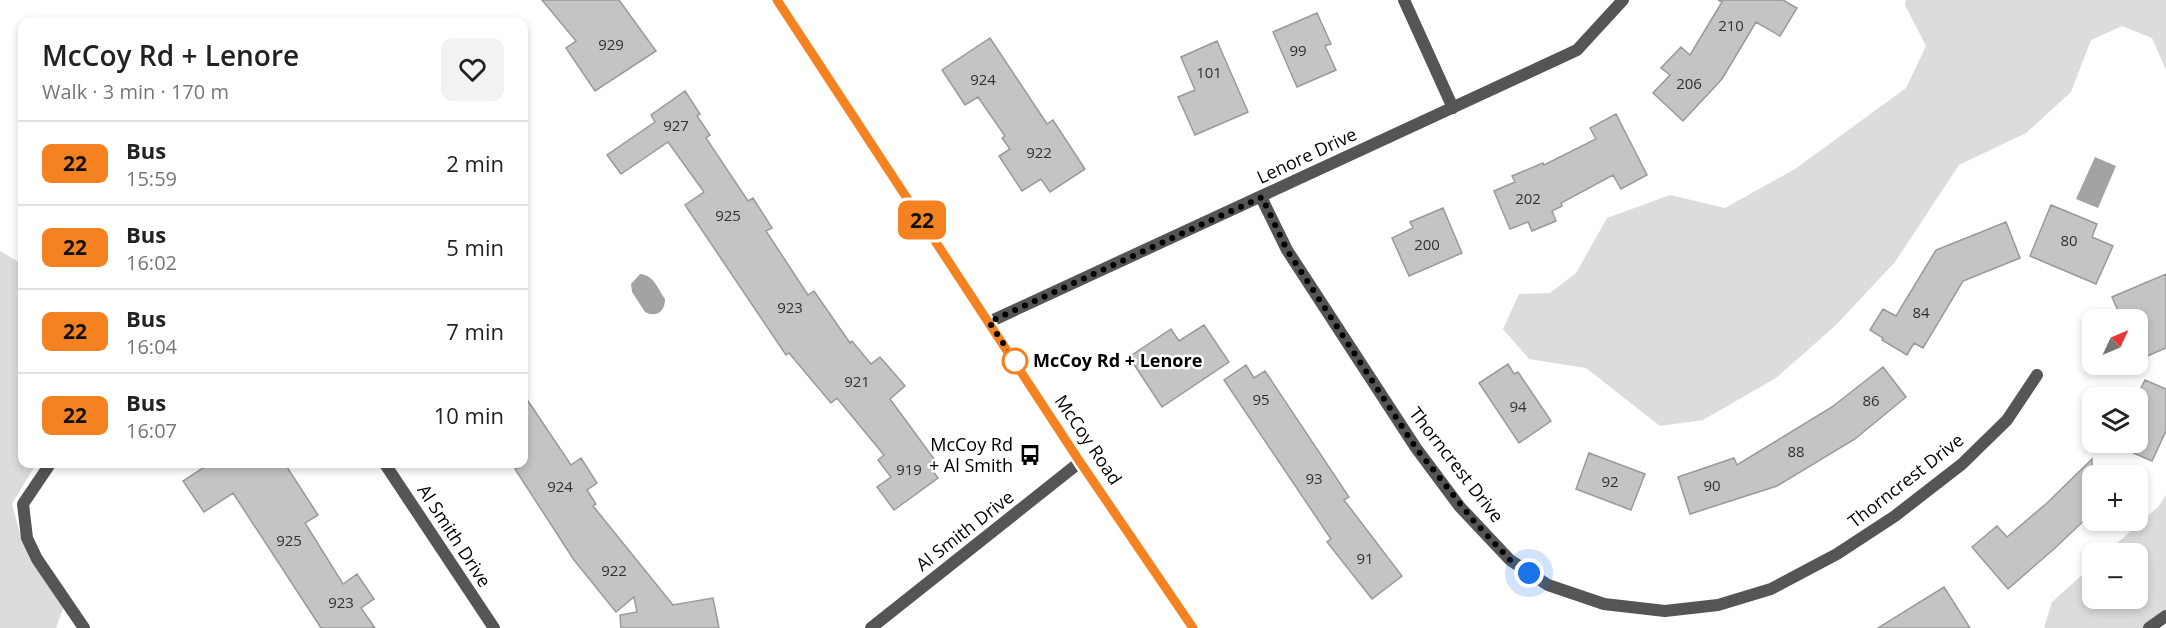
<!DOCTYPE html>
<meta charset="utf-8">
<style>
:root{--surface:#fff;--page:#f2f2f2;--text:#222;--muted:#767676;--line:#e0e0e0}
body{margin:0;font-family:"Open Sans",sans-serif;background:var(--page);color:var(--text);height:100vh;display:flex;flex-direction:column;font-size:22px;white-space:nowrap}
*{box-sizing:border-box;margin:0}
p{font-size:20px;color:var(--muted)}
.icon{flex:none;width:33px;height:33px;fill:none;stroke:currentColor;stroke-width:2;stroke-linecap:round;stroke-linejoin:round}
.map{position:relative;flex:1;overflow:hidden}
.details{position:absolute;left:18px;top:18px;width:510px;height:450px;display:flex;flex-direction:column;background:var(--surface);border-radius:12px;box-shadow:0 3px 9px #0003}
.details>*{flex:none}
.badge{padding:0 12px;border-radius:9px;font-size:21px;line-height:39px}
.needle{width:39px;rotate:46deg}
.controls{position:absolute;left:2082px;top:309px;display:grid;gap:12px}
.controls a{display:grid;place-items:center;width:66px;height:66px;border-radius:12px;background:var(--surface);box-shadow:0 3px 9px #0003;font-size:30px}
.you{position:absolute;width:30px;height:30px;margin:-15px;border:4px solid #fff;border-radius:50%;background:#1a73e8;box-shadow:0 0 0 9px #1a73e833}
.map>.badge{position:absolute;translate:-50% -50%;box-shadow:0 0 0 3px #fff}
.round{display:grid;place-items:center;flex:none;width:63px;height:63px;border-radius:12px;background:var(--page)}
.head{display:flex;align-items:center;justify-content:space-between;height:102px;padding:0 24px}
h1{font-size:28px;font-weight:600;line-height:45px}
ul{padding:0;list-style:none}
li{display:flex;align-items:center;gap:18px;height:84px;padding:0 24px;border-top:2px solid var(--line)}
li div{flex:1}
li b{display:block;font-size:22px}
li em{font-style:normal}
li .badge{min-width:66px;font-weight:700;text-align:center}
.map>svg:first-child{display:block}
.green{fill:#dcdcdc}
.water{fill:#a3a3a3}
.building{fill:#c4c4c4;stroke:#999;stroke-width:1.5}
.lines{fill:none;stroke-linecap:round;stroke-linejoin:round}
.lane{stroke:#555;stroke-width:12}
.street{stroke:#555;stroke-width:12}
.secondary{stroke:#222;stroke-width:12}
.line-casing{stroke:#fff;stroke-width:14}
.line{stroke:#f58220;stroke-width:9}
.walk{stroke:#000;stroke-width:6;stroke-dasharray:0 10.8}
.stop-dot{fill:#fff;stroke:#f58220;stroke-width:3}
.labels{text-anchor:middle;stroke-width:5;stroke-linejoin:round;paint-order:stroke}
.number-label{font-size:15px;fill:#313131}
.street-label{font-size:18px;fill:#000;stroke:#fff}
.stop-label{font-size:18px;font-weight:bold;fill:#000;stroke:#fff;text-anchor:start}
.poi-label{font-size:18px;fill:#000;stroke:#fff;text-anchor:end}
</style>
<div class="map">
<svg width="2166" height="628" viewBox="0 0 2166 628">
<rect width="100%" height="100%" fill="#fff"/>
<path class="green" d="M 1906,0 L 2166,0 L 2166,70 L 2152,38 L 2122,26 L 2091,40 L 2071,92 L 2026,133 L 1959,165 L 1895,262 L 1836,325 L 1776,378 L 1703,420 L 1660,426 L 1586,368 L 1529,359 L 1503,329 L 1519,294 L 1550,293 L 1576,273 L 1607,218 L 1670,195 L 1725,208 L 1795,169 L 1906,88 L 1926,46 L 1905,5 Z
M 0,251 L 22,264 L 22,464 L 36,464 L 12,504 L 22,541 L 64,606 L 56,628 L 0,628 Z
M 2166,495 L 2166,612 L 2143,628 L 2044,628 L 2052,602 L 2092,566 L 2092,598 L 2138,598 L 2138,554 L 2106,553 L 2158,507 Z"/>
<path class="water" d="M 2095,157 L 2116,166 L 2098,208 L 2076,199 Z
M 640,274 C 654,275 658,289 665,299 C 665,312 656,318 645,312 L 632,292 L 631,284 Z"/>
<path class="building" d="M 542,0 L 619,0 L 656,51 L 595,91 L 566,48 L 576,41 Z
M 1718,0 L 1783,0 L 1797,8 L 1780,36 L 1756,22 L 1722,79 L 1683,121 L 1653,93 L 1670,75 L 1661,68 L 1681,47 L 1690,55 L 1722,2 Z
M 1317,13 L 1331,44 L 1325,46 L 1336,70 L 1297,87 L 1273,32 Z
M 990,38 L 1047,124 L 1053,120 L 1085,169 L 1050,192 L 1041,179 L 1022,191 L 999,156 L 1010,149 L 1002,138 L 1005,136 L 978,97 L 965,105 L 942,70 Z
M 1217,41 L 1248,112 L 1195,135 L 1178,97 L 1195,90 L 1181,57 Z
M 685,91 L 700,114 L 697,116 L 710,135 L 706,138 L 748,201 L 753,198 L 772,228 L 766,231 L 808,295 L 814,291 L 850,343 L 852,341 L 871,364 L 880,357 L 905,386 L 890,399 L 934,459 L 928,464 L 938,478 L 894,510 L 877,487 L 891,477 L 878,460 L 884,455 L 837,398 L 831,403 L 789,353 L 786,355 L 685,205 L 704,192 L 668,142 L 621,174 L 607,155 L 655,122 L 651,115 Z
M 1616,114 L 1647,175 L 1621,189 L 1613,175 L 1561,203 L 1562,206 L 1552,211 L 1556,221 L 1532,231 L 1528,222 L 1510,229 L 1494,191 L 1515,182 L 1512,176 L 1543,163 L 1544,165 L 1596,139 L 1590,128 Z
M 2051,205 L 2097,224 L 2092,237 L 2113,246 L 2096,284 L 2030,256 Z
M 1443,208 L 1462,253 L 1409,276 L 1392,238 L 1413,228 L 1410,222 Z
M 2006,222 L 2020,258 L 1963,281 L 1923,348 L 1914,343 L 1907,355 L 1882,340 L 1883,338 L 1870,330 L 1883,309 L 1896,316 L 1936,250 Z
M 2166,274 L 2166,348 L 2138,360 L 2138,320 L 2122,320 L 2112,297 Z
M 1204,325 L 1229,362 L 1162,407 L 1129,357 L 1171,329 L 1179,341 Z
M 1508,364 L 1514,374 L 1518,372 L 1551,421 L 1519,443 L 1479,383 Z
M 1246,365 L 1254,378 L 1265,371 L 1349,497 L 1344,500 L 1402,576 L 1372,599 L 1327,542 L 1331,539 L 1224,380 Z
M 1883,367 L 1906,397 L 1855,439 L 1777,486 L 1690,514 L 1678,477 L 1734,458 L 1737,465 L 1832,407 Z
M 2145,380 L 2166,389 L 2166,431 L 2152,461 L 2115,445 L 2116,442 L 2138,442 L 2136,398 Z
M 524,395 L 571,465 L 581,458 L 597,483 L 587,490 L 596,504 L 593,506 L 673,605 L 713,598 L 719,628 L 621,628 L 620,615 L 637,612 L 634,597 L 616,612 L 574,560 L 515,469 L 524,464 Z
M 1589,453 L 1645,474 L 1631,510 L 1576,489 Z
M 2092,459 L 2092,513 L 2055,548 L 2008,589 L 1972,547 L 1997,526 L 2007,537 L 2047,503 Z
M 209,464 L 285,464 L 318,515 L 305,523 L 343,584 L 357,574 L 374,599 L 361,608 L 375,628 L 321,628 L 233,493 L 204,512 L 183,481 Z
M 1944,587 L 1970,628 L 1878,628 Z"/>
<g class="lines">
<path class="lane" d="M 50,464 L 23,504 L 27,538 L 37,559 L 84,628"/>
<path class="street" d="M 1404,0 L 1453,108
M 1261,197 L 1287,250 L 1416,448 L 1460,507 L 1510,560 L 1548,585 L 1604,604 L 1665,611 L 1718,605 L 1771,589 L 1837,554 L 1895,516 L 1962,464 L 2007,420 L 2037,375
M 989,322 L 1577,50 L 1623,0
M 385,464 L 494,628
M 871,628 L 1080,462
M 2149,628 L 2166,616"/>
<path class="secondary" d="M 777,0 L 1080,462 L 1193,628"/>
</g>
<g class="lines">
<defs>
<path id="line" d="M 777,0 L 1080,462 L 1193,628"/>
</defs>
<use href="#line" class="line-casing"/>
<use href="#line" class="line"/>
<path class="walk" d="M 1015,361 L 989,322 L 1262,197 L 1287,250 L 1416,448 L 1473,520 L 1510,560 L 1529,573"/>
</g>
<defs>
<symbol id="bus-bare" viewBox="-9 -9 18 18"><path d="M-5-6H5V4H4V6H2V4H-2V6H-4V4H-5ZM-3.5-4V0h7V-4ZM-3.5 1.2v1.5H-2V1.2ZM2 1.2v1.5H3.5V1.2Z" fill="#000" stroke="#fff" stroke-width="2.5" paint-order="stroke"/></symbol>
</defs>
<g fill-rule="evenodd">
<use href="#bus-bare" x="1015" y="440" width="30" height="30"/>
</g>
<circle class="stop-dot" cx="1015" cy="361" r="12"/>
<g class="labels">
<g class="number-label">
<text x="1731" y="31">210</text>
<text x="611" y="50">929</text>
<text x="1298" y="56">99</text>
<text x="1209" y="78">101</text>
<text x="983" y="85">924</text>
<text x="1689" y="89">206</text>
<text x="676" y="131">927</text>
<text x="1039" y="158">922</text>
<text x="1528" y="204">202</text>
<text x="728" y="221">925</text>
<text x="2069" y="246">80</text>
<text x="1427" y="250">200</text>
<text x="790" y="313">923</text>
<text x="1921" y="318">84</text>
<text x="857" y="387">921</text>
<text x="1261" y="405">95</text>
<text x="1871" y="406">86</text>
<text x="1518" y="412">94</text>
<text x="1796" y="457">88</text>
<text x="909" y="475">919</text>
<text x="1314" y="484">93</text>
<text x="1610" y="487">92</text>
<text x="1712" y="491">90</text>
<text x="560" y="492">924</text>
<text x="289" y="546">925</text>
<text x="1365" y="564">91</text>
<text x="614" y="576">922</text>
<text x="341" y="608">923</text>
</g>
<g class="street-label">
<text transform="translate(1307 156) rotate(-25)" y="6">Lenore Drive</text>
<text transform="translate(1088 440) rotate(56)" y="6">McCoy Road</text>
<text transform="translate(1456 465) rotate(52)" y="6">Thorncrest Drive</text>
<text transform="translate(1906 481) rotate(-38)" y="6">Thorncrest Drive</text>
<text transform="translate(965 531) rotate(-38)" y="6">Al Smith Drive</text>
<text transform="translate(454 536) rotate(57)" y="6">Al Smith Drive</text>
</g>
<g class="stop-label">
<text x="1033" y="367">McCoy Rd + Lenore</text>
</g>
<g class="poi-label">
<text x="1013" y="451">McCoy Rd<tspan x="1013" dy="21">+ Al Smith</tspan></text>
</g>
</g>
</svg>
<div class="controls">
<a><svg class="needle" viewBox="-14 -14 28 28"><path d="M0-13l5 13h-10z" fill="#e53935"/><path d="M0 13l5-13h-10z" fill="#767676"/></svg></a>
<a><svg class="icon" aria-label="layers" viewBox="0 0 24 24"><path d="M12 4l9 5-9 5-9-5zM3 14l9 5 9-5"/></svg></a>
<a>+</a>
<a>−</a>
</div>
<div class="you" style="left:1529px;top:573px"></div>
<b class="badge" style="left:922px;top:220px;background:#f58220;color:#111">22</b>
<section class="details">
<div class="head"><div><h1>McCoy Rd + Lenore</h1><p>Walk · 3 min · 170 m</p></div><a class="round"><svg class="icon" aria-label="heart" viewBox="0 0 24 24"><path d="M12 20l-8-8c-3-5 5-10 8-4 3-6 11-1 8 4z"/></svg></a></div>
<ul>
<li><span class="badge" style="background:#f58220;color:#111">22</span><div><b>Bus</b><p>15:59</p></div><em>2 min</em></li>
<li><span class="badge" style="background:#f58220;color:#111">22</span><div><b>Bus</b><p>16:02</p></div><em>5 min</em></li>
<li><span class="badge" style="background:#f58220;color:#111">22</span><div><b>Bus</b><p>16:04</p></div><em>7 min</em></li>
<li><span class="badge" style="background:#f58220;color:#111">22</span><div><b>Bus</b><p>16:07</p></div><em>10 min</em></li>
</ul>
</section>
</div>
